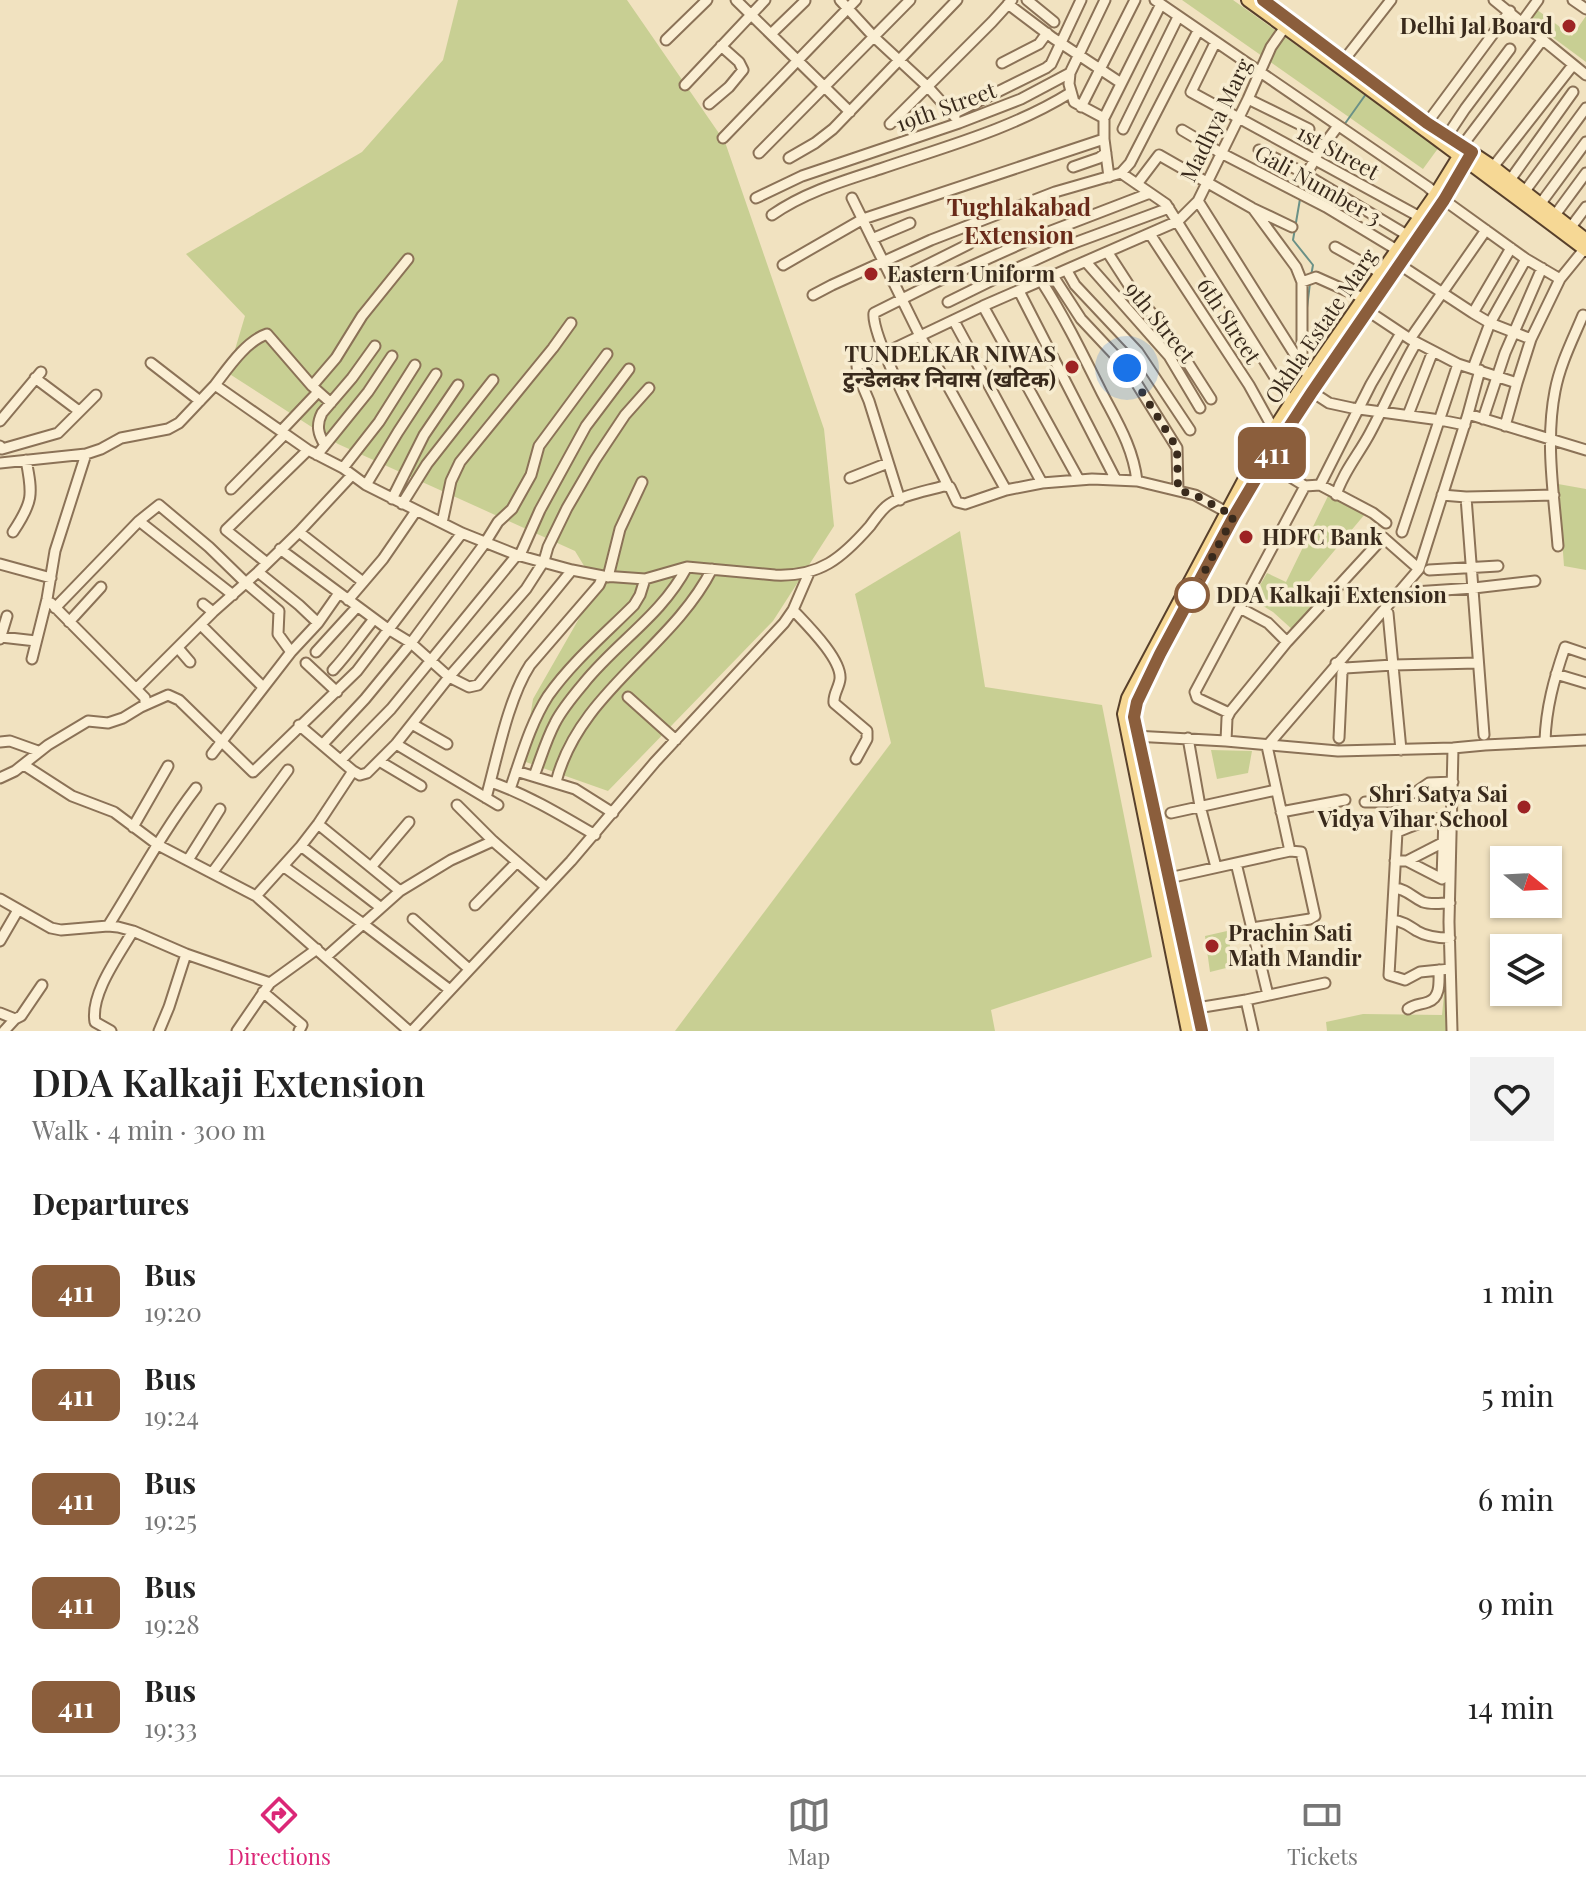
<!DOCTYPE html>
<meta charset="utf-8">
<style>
:root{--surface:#fff;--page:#f2f2f2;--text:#222;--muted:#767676;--line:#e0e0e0;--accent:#db2777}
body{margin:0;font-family:"Playfair Display","Noto Sans Devanagari",serif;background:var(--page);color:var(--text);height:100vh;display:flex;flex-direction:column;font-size:30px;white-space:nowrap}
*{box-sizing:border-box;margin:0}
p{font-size:26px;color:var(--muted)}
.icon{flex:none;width:44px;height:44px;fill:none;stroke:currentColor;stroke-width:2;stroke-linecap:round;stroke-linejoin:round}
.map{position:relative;height:1031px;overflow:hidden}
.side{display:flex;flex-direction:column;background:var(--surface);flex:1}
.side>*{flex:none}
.badge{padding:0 16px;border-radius:12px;font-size:28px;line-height:52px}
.needle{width:52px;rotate:108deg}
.fabs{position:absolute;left:1490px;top:846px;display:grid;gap:16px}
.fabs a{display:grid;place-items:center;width:72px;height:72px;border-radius:0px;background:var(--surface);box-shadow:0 2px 6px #0004;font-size:40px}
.you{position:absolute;width:40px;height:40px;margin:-20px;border:6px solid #fff;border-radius:50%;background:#1a73e8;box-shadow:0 0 0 12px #1a73e833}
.map>.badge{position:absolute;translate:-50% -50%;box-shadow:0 0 0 4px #fff}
h2{padding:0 32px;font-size:30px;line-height:72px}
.round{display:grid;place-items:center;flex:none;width:84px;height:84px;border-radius:0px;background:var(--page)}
.headline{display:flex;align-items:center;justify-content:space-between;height:136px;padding:0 32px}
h1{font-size:38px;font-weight:600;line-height:60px}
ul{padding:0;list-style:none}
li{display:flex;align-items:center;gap:24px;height:104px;padding:0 32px}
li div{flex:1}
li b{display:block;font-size:30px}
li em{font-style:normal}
li .badge{min-width:88px;font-weight:700;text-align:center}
.menu{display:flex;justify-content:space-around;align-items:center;height:112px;border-top:2px solid var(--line);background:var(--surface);font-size:22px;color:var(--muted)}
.menu a{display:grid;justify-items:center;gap:4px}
.menu .active{color:var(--accent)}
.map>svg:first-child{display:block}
.green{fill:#c8cf93}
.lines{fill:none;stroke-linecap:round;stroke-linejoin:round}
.stream{stroke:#6a9187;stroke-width:2}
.minor-casing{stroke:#8b7257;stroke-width:13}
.major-casing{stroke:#58402b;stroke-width:16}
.minor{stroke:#fbefd4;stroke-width:9}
.major{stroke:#f6d895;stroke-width:12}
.line-casing{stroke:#fff;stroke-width:18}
.line{stroke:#8b5e3c;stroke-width:12}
.walk{stroke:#392a1c;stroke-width:8;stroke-dasharray:0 14.4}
.poi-dot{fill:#9d2324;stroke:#f7ecd0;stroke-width:3}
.stop-dot{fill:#fff;stroke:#8b5e3c;stroke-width:4}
.labels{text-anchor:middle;stroke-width:7;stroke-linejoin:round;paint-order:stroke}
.poi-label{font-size:22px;font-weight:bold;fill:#392a1c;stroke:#f7ecd0;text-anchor:end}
.street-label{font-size:22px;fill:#392a1c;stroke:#f7ecd0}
.stop-label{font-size:22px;font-weight:bold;fill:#392a1c;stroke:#f7ecd0;text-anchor:start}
.neighbourhood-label{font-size:24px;font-weight:bold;fill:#692a19;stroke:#f7ecd0}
</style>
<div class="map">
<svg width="1586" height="1031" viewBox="0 0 1586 1031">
<rect width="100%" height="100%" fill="#f1e2c0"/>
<path class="green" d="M 458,0 L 627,0 L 725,142 L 824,429 L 834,526 L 773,621 L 608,791 L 523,761 L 533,699 L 597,587 L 575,551 L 338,444 L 228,373 L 245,316 L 186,254 L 362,152 L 443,60 Z
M 1182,0 L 1233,0 L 1439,147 L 1423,169 Z
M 1536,9 L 1572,36 L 1586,16 L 1586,62 L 1528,19 Z
M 1558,484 L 1586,489 L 1586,570 L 1564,566 Z
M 1329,494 L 1350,503 L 1365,514 L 1299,593 L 1313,609 L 1294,631 L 1273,612 L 1252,599 L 1267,573 L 1286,582 Z
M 960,531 L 985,687 L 1102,705 L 1152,957 L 991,1010 L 995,1031 L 675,1031 L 891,743 L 855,594 Z
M 1211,750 L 1252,751 L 1248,773 L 1217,779 Z
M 1227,931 L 1234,966 L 1210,972 L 1205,936 Z
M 1446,973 L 1451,973 L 1455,1031 L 1327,1031 L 1326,1022 L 1363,1014 L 1442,1015 Z"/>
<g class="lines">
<path class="stream" d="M 1344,125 L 1366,94
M 1323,159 L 1331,143
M 1304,194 L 1311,182
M 1300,199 L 1293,240 L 1313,265 L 1311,276
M 1307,308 L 1310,283"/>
<defs>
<path id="minor" d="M 736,0 L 850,112
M 840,0 L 874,37 L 928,87 L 955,117
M 1027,0 L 1054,22
M 1155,0 C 1246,63 1337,125 1428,187 L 1436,194
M 1494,0 L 1586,75
M 1573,0 L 1586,9
M 1008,4 L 1053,38 L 1121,83
M 1522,22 L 1538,0
M 771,34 L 805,1
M 666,40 L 707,0
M 1215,43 L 1191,92 L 1420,217
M 1344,60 L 1391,0
M 1002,63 L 1039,44 L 1047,33
M 1070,73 L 1069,84 L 1074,102 L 1104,118
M 685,85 L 765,0
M 1248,99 L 1309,129
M 709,104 L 729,87 L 743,70 L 739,62 L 721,46
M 1081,107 L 1135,0
M 953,114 L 1046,68 L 1051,64 L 1081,0
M 1427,123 L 1510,11
M 890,124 L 992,22 L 1012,0
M 1123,129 L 1178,17
M 1182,130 L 1221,153 L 1326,207 L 1397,250
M 1447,136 L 1465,109 L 1510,49
M 723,138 L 856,0
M 1462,146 L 1543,39
M 1259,150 L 1300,171 L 1407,235
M 759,153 L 910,0
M 789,158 L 815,143 L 833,129 L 957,0
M 1073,167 L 1099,158 L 1106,153
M 1493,167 L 1573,65
M 1121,173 L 1166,204 L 1291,403
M 1306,175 L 1320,150 L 1338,126
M 1109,177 L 1104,139 L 1104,118 L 1161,4
M 1510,180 L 1573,92
M 1137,184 L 1159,155 L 1252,208 L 1292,227
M 1525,191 L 1586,108
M 756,198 L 802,176 L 959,123 L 1021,99 L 1070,73 L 1105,0
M 852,198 L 920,336 L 1006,490
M 1444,200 L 1526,259 L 1560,279
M 1198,201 L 1309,377
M 1541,203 L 1586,142
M 1254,210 L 1296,267 L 1302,282 L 1302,364
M 772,215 C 805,192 843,181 880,169 C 944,147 1012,129 1070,93
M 1555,215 L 1586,173
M 1571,227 L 1586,207
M 1150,234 L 1249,385 L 1274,430
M 872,239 L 910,223
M 1335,247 L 1381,273
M 1108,253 L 1132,290 L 1170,335 L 1211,399
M 1086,262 L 1169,356 L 1200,408
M 783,265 L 863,219 L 1104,139
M 1400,265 L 1473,313 L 1490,323 L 1531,339
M 1067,271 L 1075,285 L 1138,352 L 1190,430
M 1053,276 L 1081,319 L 1127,368 L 1177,448 L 1178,490
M 893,282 L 969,244
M 1042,282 C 1065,318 1083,355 1102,393 C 1117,422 1133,447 1137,481
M 1302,282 L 1316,277 L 1363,298
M 1019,291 L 1116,480
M 813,295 L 832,285 L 931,240 L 1055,192 L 1121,173 L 1130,163 L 1198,31
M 948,302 L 1011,271 L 1066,246 L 1169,208
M 983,306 L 1079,480
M 1368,311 L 1410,339 L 1458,364 L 1517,383 L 1531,339 L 1560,279 L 1586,247
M 1473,313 L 1511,248
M 954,321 L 1042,483
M 1410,339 L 1486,230
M 151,363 L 200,401
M 1473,368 L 1490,323 L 1526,259
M 35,378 L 79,411
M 215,385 C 228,368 246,341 267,334 L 312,386 L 331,403
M 312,386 L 336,358 L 362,316 L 408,259
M 1312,392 L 1329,403 L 1352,408 L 1440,420 L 1465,425
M 1468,414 L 1480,370
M 1408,415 L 1433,351
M 1483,419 L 1505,353 L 1542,268
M 0,421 L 41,372
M 1505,426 L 1517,383
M 281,431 L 318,392
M 325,445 C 318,434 316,425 322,413 L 352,378 L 375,346
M 0,446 L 2,449 L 58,433 L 96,395
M 317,455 L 368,392 L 392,356
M 1266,462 L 1305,486 L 1320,485 L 1373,513 L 1386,523
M 0,463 L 86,454 L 101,449 L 121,438 L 168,429 L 179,423 L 215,385 L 308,450 L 343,468 L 366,485 L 462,533 L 517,555 L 572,570 L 603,576 L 645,579 L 687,567 L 775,575 C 820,577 842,558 870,526 C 876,518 883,507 891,503 C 906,494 927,491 944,486 L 950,487 L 957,502 L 965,504 L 1006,490 L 1042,483 L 1092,479 L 1137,481 L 1195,495 L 1232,515
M 343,468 L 379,422 L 415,365
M 850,478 L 888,463
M 366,485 L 398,432 L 436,374
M 1320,485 L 1371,384 L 1401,333
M 948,486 C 934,456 870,337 874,313 L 936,282 L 1038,236 L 1150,193
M 231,489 L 285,434
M 1336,495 C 1343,472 1359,454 1370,433 C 1386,403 1399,372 1416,343
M 1442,495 L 1466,497 L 1554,495
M 1466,497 L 1484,735
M 392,499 L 424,435 L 458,385
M 900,500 L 869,401 L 858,375 L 857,366 L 983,306 L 1178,221 L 1198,201 L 1248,99 L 1271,47 L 1285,27
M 402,504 L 427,464 L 493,380
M 139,521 L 233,595
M 442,523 L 451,481 L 460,462 L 553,348 L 571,323
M 13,532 C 33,502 33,495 26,460
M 299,532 L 363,582
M 1402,532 L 1458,364
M 1558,546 C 1554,495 1545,442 1555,391 C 1560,364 1573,339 1583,315
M 280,549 L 388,629 L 411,643 L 449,677 L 469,687 L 478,685 L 572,570
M 520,555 L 540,510 L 586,426 L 629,369
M 267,563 L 226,530 L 308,450
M 0,564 L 51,578
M 1429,570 L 1498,566
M 258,572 L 299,605 L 318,623
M 608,577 L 620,529 L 642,482
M 1399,593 L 1474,588 L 1535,581
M 348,600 L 383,559 L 416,511
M 51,603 L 145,698 L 145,705
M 203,604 L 213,612
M 55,608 L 139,521 L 159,505 L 209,547 L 246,583 L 279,611 L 278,634 L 291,652
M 1240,608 L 1268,623 L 1287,642
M 793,610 C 806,624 842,659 840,679 C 839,688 833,694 834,703 L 867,731 L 867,739 L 856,759
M 1388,613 L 1401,750
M 69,622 L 101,587
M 201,625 L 263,687
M 1,637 L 36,641
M 0,639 L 7,616
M 178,648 L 190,662
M 316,652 L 357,607
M 32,659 L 47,599 L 55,551 L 86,454
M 306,663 L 337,692
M 1336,663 L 1345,668 L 1393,665 L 1478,663
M 333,670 C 348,654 360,636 374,619
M 1556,674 L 1586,683
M 136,689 L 213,612 L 258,572 L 299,532 L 352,475
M 628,697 L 676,740
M 1229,713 L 1197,698 L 1195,692 L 1305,486
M 412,724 L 447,744
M 299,725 L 353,771 L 360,775 L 367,773 L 396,744 L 449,677 L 526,589 L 544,561 L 548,547 L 567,508 L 595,460 L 625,415 L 649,388
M 1134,736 L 1226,741 L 1338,751 L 1453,748 L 1485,745 L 1586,740
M 1188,738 L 1200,806 L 1216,867
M 1339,738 L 1342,673 L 1345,668
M 1226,741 L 1227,718 L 1230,712 L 1287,642 L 1380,541 L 1384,538 L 1386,540 L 1419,569
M 1545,741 C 1546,708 1554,679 1565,647 L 1586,654
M 0,742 L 10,741 L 38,751
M 323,744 L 365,699 L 411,643 L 485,543 L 498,522 L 512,509 L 531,475 L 539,446 L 607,354
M 396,744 L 498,805
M 212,754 L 291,652 L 318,623 L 339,593
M 341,760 L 391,709 L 517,555
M 379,761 L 421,786
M 24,765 L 72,796 L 114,812 L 158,845 L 256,896 L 409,1031
M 516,771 L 575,789 L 613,813
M 534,776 C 541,758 546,740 555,723 C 562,709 574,695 584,683 C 618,641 661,616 687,567
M 0,778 L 15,771 L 48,745 L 88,721 L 108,723 L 123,718 L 141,707 L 168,695 L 179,700 L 253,772 L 357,671 L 462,533
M 491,782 C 528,795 561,815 595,835
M 556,782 C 579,692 672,648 712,569
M 510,789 C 521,758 530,724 548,696 C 572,662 605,634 634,605 L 640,595 L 645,579
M 486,798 C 497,758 508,699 530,665 L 599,585 L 603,576
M 1365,802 L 1390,802 L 1416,792 L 1429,783 L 1453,782
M 457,805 L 493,841 L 546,887
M 1281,812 L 1345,800
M 1171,813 L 1276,790
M 318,824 L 400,891
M 133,827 L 168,766
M 301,846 L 380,907
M 1290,851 L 1267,746 L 1419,569 L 1468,414 L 1586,450
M 188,860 L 220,809
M 1395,861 L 1407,861 L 1442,879 L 1444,817
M 1407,861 L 1444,842
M 1236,863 L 1268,995
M 283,866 L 362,923 L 450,990
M 371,867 L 409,822
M 212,873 L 288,770
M 1169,878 L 1290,851 L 1301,852 L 1315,916 L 1310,919 L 1252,928
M 1394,888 C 1407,889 1412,897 1423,902 C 1431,905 1441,903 1450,903
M 256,896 L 301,846 L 318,824 L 353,771
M 0,899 L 51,928 L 61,930 L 108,926 L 118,927 L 133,931 L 186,954 L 270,983
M 475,905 L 517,862
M 413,919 L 469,969
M 1392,920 C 1402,921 1408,925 1417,931 C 1427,937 1438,938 1450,938
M 108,926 C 137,880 163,831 196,788
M 0,941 L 18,910
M 326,957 L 400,891 L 451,860 L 493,841
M 1450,969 L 1420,972 L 1405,980 L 1389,975 L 1397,832 C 1417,824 1430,818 1452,817
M 263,992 L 302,1025 L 299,1031
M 1246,1000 L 1253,1031
M 1197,1008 L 1246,1000 L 1325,983
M 1408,1009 C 1415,1004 1420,1005 1428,1002 C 1441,998 1439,981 1439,970
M 0,1013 L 15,1019
M 4,1031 L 15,1019 L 21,1016 L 42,985
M 111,1031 L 95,1022 C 90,994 119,955 133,931
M 159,1031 L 169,1007 L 186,954
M 237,1031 L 270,983 L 317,949
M 412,1031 L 571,861 L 655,762 L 784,623 L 793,610 L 809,573
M 1452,1031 L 1449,922 L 1453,748"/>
<path id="major" d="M 1248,0 C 1361,82 1474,166 1586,250
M 1263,0 L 1395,99
M 1436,129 L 1493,167 L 1586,240
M 1188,1031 L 1124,714 L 1128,698 L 1257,456 L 1291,403 L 1436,194 L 1465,147
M 1202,1031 L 1134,717 L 1137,702 L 1160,654 L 1234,516 L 1266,462 L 1312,392 L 1444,200 L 1472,152"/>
</defs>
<use href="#minor" class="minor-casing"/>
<use href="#major" class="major-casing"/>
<use href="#minor" class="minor"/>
<use href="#major" class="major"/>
</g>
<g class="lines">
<defs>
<path id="line" d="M 1202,1031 L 1134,717 L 1137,702 L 1160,654 L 1234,516 L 1266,462 L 1312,392 L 1444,200 L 1472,152 L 1427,123 L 1263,0"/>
</defs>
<use href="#line" class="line-casing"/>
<use href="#line" class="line"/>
<path class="walk" d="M 1127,368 L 1177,448 L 1178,490 L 1195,495 L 1234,516 L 1190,599 L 1192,595"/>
</g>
<g class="poi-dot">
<circle cx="1569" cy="26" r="8"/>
<circle cx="871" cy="274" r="8"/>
<circle cx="1072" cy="367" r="8"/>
<circle cx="1246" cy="537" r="8"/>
<circle cx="1524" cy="807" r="8"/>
<circle cx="1212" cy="946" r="8"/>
</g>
<circle class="stop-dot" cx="1192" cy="595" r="16"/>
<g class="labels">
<g class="poi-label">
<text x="1553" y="34">Delhi Jal Board</text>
<text x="887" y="282" text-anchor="start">Eastern Uniform</text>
<text x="1056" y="362">TUNDELKAR NIWAS<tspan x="1056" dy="25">टुन्डेलकर निवास (खटिक)</tspan></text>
<text x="1262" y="545" text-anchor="start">HDFC Bank</text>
<text x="1508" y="802">Shri Satya Sai<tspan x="1508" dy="25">Vidya Vihar School</tspan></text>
<text x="1228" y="941" text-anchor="start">Prachin Sati<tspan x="1228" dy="25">Math Mandir</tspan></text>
</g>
<g class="street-label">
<text transform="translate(946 107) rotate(-20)" y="8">19th Street</text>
<text transform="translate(1216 120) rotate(-64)" y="8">Madhya Marg</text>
<text transform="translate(1338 152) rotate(29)" y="8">1st Street</text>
<text transform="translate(1318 185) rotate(29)" y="8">Gali Number 3</text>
<text transform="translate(1229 321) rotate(57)" y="8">6th Street</text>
<text transform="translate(1160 322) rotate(51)" y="8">9th Street</text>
<text transform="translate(1321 326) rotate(-56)" y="8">Okhla Estate Marg</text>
</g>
<g class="stop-label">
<text x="1216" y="603">DDA Kalkaji Extension</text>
</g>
<g class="neighbourhood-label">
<text x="1019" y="216">Tughlakabad<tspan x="1019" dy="28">Extension</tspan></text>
</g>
</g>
</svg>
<div class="fabs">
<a><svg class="needle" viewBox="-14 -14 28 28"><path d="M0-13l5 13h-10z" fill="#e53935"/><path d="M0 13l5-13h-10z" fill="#767676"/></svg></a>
<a><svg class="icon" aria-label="layers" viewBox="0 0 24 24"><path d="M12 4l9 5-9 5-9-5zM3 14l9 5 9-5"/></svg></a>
</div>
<div class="you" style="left:1127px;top:368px"></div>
<b class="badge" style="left:1272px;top:453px;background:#8b5e3c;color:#fff">411</b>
</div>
<section class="side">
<div class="headline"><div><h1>DDA Kalkaji Extension</h1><p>Walk · 4 min · 300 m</p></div><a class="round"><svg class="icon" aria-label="heart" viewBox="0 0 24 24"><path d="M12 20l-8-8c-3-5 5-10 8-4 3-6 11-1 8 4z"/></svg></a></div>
<h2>Departures</h2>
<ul>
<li><span class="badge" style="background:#8b5e3c;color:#fff">411</span><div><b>Bus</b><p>19:20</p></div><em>1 min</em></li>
<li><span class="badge" style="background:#8b5e3c;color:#fff">411</span><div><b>Bus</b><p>19:24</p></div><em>5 min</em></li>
<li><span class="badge" style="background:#8b5e3c;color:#fff">411</span><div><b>Bus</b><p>19:25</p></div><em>6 min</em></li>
<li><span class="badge" style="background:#8b5e3c;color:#fff">411</span><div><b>Bus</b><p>19:28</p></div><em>9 min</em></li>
<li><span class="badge" style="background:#8b5e3c;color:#fff">411</span><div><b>Bus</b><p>19:33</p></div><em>14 min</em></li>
</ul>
</section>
<nav class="menu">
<a class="active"><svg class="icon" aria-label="directions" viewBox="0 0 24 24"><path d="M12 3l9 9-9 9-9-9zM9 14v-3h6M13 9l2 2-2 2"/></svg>Directions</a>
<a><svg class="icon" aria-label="map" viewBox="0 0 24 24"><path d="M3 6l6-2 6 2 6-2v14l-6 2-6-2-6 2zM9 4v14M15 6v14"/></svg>Map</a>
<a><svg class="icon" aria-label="tickets" viewBox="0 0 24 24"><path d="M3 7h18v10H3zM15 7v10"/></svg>Tickets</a>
</nav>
